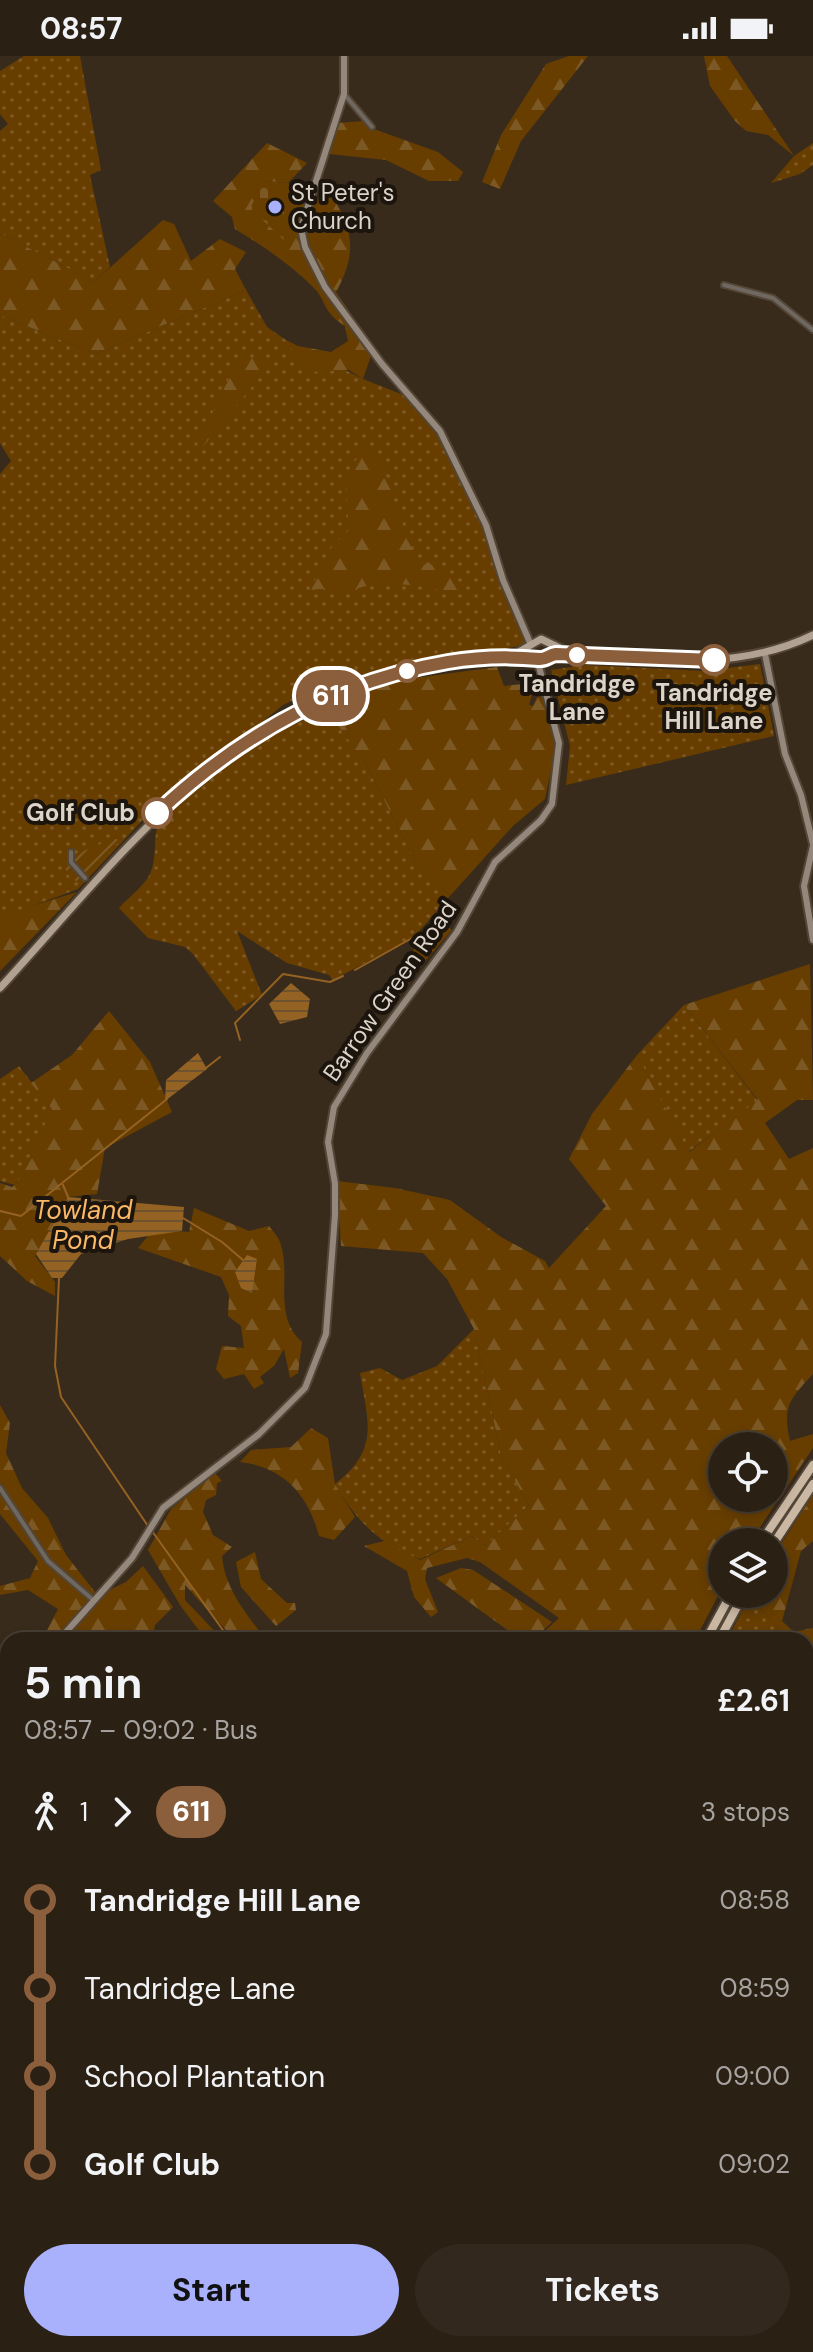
<!DOCTYPE html>
<meta charset="utf-8">
<style>
:root{--surface:#2b2014;--page:#33281d;--text:#f1f3f6;--muted:#a6a3a0;--line:#473e34;--accent:#a9b0fc}
body{margin:0;font-family:"DM Sans",sans-serif;background:var(--page);color:var(--text);height:100vh;display:flex;flex-direction:column;font-size:30px;white-space:nowrap}
*{box-sizing:border-box;margin:0}
p{font-size:26px;color:var(--muted)}
.icon{flex:none;width:44px;height:44px;fill:none;stroke:currentColor;stroke-width:2;stroke-linecap:round;stroke-linejoin:round}
.map{position:relative;flex:1;overflow:hidden}
.panel{position:absolute;left:0px;top:1576px;width:814px;height:720px;display:flex;flex-direction:column;background:var(--surface);border-radius:24px 24px 0 0;box-shadow:0 4px 12px #0003,0 0 0 2px var(--line)}
.panel>*{flex:none}
.badge{padding:0 16px;border-radius:26px;font-size:28px;line-height:52px}
.tools{position:absolute;left:708px;top:1376px;display:grid;gap:16px}
.tools a{display:grid;place-items:center;width:80px;height:80px;border-radius:50%;background:var(--surface);box-shadow:0 4px 12px #0003,0 0 0 2px var(--line);font-size:40px}
.map>.badge{position:absolute;translate:-50% -50%;box-shadow:0 0 0 4px #fff}
.legs{display:flex;align-items:center;gap:12px;height:88px;padding:0 24px;font-size:26px}
.legs p{margin-inline-start:auto}
.headline{display:flex;align-items:center;justify-content:space-between;height:136px;padding:0 24px}
h1{font-size:44px;font-weight:700;line-height:60px}
.primary-button{display:flex;gap:16px;margin-top:auto;padding:16px 24px}
.primary-button a{flex:1;height:92px;border-radius:48px;background:var(--accent);color:#111;font-size:32px;font-weight:700;line-height:92px;text-align:center}
.primary-button a+a{background:var(--page);color:var(--text)}
ul{padding:0 24px;list-style:none}
li{display:flex;align-items:center;gap:28px;height:88px;font-size:30px}
li i{display:grid;place-items:center;width:12px;height:100%;margin:0 10px;background:currentColor}
li i::after{content:'';width:20px;height:20px;margin:-10px;border:6px solid;border-radius:50%;background:var(--surface)}
li p{margin-inline-start:auto}
li:first-child i{background:linear-gradient(#0000 50%,currentColor 0)}
li:last-child i{background:linear-gradient(currentColor 50%,#0000 0)}
.status{display:flex;justify-content:space-between;align-items:center;height:56px;padding:0 40px;background:var(--surface);direction:ltr}
.status svg{height:22px;fill:currentColor}
.map>svg:first-child{display:block}
.grass{fill:url(#grass-dots)}
.forest{fill:url(#forest-firs);fill-rule:evenodd}
.cemetery{fill:url(#cemetery-stones)}
.park{fill:#673e00}
.garden{fill:url(#garden-furrows)}
.water{fill:url(#water-rules)}
.lines{fill:none;stroke-linecap:round;stroke-linejoin:round}
.stream{stroke:#946222;stroke-width:2}
.street-casing{stroke:#534637;stroke-width:8}
.secondary-casing{stroke:#534637;stroke-width:10}
.primary-casing{stroke:#534637;stroke-width:11}
.highway-casing{stroke:#534637;stroke-width:12}
.street{stroke:#6f6860;stroke-width:4}
.secondary{stroke:#94887c;stroke-width:6}
.primary{stroke:#b0a191;stroke-width:7}
.highway{stroke:#cab8a4;stroke-width:8}
.rail-casing{stroke:#b7ada2;stroke-width:5}
.rail{stroke:#1b150e;stroke-width:2;stroke-dasharray:6;stroke-linecap:butt}
.line-1-casing{stroke:#fff;stroke-width:18}
.line-1{stroke:#8b5e3c;stroke-width:12}
.poi-dot{fill:#a9b0fc;stroke:#1b150e;stroke-width:3}
.stop-1-dot{fill:#fff;stroke:#8b5e3c;stroke-width:4}
.labels{text-anchor:middle;stroke-width:8;stroke-linejoin:round;paint-order:stroke}
.poi-label{font-size:24px;fill:#dcd3c9;stroke:#1b150e;text-anchor:start}
.stop-label{font-size:24px;font-weight:bold;fill:#dcd3c9;stroke:#1b150e}
.street-label{font-size:24px;fill:#dcd3c9;stroke:#1b150e}
.water-label{font-size:26px;font-style:italic;fill:#fbb867;stroke:#1b150e}
</style>
<div class="status"><b>08:57</b><svg viewBox="0 0 49 12"><path d="M0 12V9h3v3zM5 12V6h3v6zM10 12V3h3v9zM15 12V0h3v12zM26 1h20v11H26zM47 4h2v5h-2z"/></svg></div>
<div class="map">
<svg width="813" height="2296" viewBox="0 0 813 2296">
<defs>
<pattern id="grass-dots" width="8" height="8" patternUnits="userSpaceOnUse" patternTransform="scale(2)"><rect width="8" height="8" fill="#673e00"/><path d="M2 2h.1M6 6h.1" fill="none" stroke="#7c5924" stroke-width="1.8" stroke-linecap="round"/></pattern>
<pattern id="forest-firs" width="22" height="20" patternUnits="userSpaceOnUse" patternTransform="scale(2)"><rect width="22" height="20" fill="#673e00"/><path d="M5 1l3.5 6h-7zM16 11l3.5 6h-7z" fill="#7c5924"/></pattern>
<pattern id="cemetery-stones" width="16" height="16" patternUnits="userSpaceOnUse" patternTransform="scale(2)"><rect width="16" height="16" fill="#673e00"/><path d="M2 7V4a2 2 0 0 1 4 0v3zM10 15v-3a2 2 0 0 1 4 0v3z" fill="#7c5924"/></pattern>
<pattern id="garden-furrows" width="10" height="10" patternUnits="userSpaceOnUse" patternTransform="scale(2)"><rect width="10" height="10" fill="#673e00"/><path d="M-1 1l2-2M0 10L10 0M9 11l2-2" fill="none" stroke="#7c5924"/></pattern>
<pattern id="water-rules" width="6" height="5" patternUnits="userSpaceOnUse" patternTransform="scale(2)"><rect width="6" height="5" fill="#946222"/><path d="M0 2.5h6" fill="none" stroke="#6f522e"/></pattern>
</defs>
<rect width="100%" height="100%" fill="#392b1b"/>
<path class="grass" d="M 24,0 L 80,0 L 101,114 L 90,119 L 110,211 L 94,226 L 0,177 L 0,75 L 8,68 L 0,58 L 0,15 Z
M 813,87 L 813,109 L 800,118 L 771,127 L 794,100 Z
M 246,234 L 267,271 L 286,284 L 363,323 L 411,342 L 436,375 L 482,469 L 525,578 L 524,589 L 335,624 L 283,649 L 153,753 L 78,833 L 0,862 L 0,418 L 11,405 L 0,387 L 0,259 L 95,298 Z
M 760,608 L 774,680 L 566,729 L 570,690 L 551,614 L 586,609 L 703,615 Z
M 327,653 L 365,707 L 415,804 L 450,840 L 414,881 L 333,924 L 329,919 L 287,907 L 237,875 L 262,939 L 236,955 L 193,898 L 185,891 L 148,882 L 119,852 C 128,842 145,829 150,818 C 158,800 152,783 159,766 C 214,718 259,682 327,653 Z
M 684,949 L 758,1045 L 688,1096 L 637,999 Z
M 19,1010 L 52,1053 L 25,1117 L 15,1129 L 0,1125 L 0,1023 Z
M 474,1273 L 502,1403 L 529,1449 L 485,1490 L 472,1480 L 420,1503 C 378,1488 356,1464 335,1428 C 380,1394 368,1366 360,1317 L 380,1312 L 402,1324 L 437,1310 Z
M 750,1540 L 788,1584 L 727,1584 Z
M 813,2097 L 813,2163 L 806,2174 L 806,2106 Z"/>
<path class="forest" d="M 569,0 L 588,0 L 521,85 L 500,133 L 482,126 L 501,79 L 546,8 Z
M 704,0 L 727,0 L 794,100 L 768,79 L 746,75 L 735,65 L 710,30 Z
M 363,65 L 371,72 L 438,96 L 463,116 L 458,125 L 429,125 L 386,104 L 329,98 L 337,67 Z
M 267,87 L 307,107 L 288,127 L 265,125 L 296,175 L 307,144 L 332,141 C 355,174 356,200 336,236 L 374,291 L 363,323 L 349,314 L 311,316 L 287,288 L 331,296 L 348,285 L 345,270 C 321,255 327,244 313,231 C 290,208 263,190 235,173 L 232,161 L 213,145 Z
M 163,164 L 174,168 L 191,205 L 220,183 L 246,196 L 235,213 L 246,234 L 95,298 L 0,259 L 0,177 L 94,226 Z
M 239,301 L 274,304 L 200,394 L 197,389 Z
M 363,393 L 376,394 L 412,494 L 421,508 L 439,509 L 475,541 C 430,533 377,515 337,542 L 331,532 L 310,534 L 333,489 L 349,474 L 345,421 Z
M 497,611 L 504,630 L 523,628 L 519,635 L 523,637 L 536,626 L 529,649 L 533,650 L 537,641 L 545,640 L 556,691 L 545,743 L 513,770 L 450,840 L 415,804 L 365,707 L 327,654 L 392,625 Z
M 77,836 L 5,910 L 0,915 L 0,860 Z
M 810,908 L 813,1044 L 797,1044 L 765,1067 L 789,1103 L 813,1092 L 813,1318 C 790,1343 782,1350 790,1385 L 813,1378 L 813,1392 L 750,1486 L 722,1486 L 722,1532 L 695,1584 L 535,1584 L 559,1562 L 480,1506 L 467,1502 L 427,1512 L 425,1523 L 438,1556 L 431,1561 L 414,1541 L 407,1515 L 364,1490 L 384,1485 L 420,1504 L 472,1480 L 485,1490 L 529,1449 L 502,1403 L 474,1273 L 447,1223 L 423,1197 L 341,1190 L 337,1125 L 395,1132 L 450,1144 L 501,1181 L 545,1205 L 549,1212 L 606,1150 L 569,1103 L 592,1058 L 637,999 L 689,1096 L 758,1044 L 684,949 ZM 722,1390 L 774,1390 L 774,1442 L 722,1442 Z
M 109,955 L 150,1006 L 172,1056 L 105,1092 L 97,1138 L 68,1141 L 35,1200 L 55,1226 L 55,1240 L 27,1225 L 0,1200 L 0,1127 L 12,1131 L 18,1126 L 52,1053 L 31,1027 L 72,999 Z
M 194,1152 L 249,1175 L 269,1170 C 273,1175 278,1181 280,1186 C 292,1220 272,1259 302,1286 L 298,1317 L 290,1322 L 284,1293 L 274,1310 L 260,1321 L 264,1327 L 254,1333 L 244,1318 L 224,1323 L 216,1313 L 222,1290 L 244,1292 L 241,1270 L 228,1260 L 229,1239 L 221,1221 L 138,1192 L 154,1173 L 189,1176 Z
M 0,1349 L 10,1367 L 6,1397 L 22,1432 L 48,1462 L 66,1499 L 95,1536 L 55,1584 L 42,1584 L 58,1553 L 28,1534 L 0,1539 L 0,1530 L 30,1522 L 38,1505 L 0,1458 Z
M 311,1372 L 328,1382 L 335,1428 L 355,1461 L 334,1484 L 319,1480 C 308,1438 283,1411 240,1406 L 251,1394 L 291,1391 Z
M 215,1417 L 222,1425 L 217,1427 L 216,1439 L 206,1444 L 203,1456 L 213,1479 L 232,1491 L 222,1500 C 225,1534 247,1558 266,1584 L 235,1584 L 185,1529 L 185,1544 L 223,1584 L 206,1584 L 180,1549 L 148,1494 L 171,1453 Z
M 813,1439 L 813,1485 L 801,1495 L 782,1565 L 794,1576 L 813,1572 L 813,1588 L 806,1592 L 806,1584 L 788,1584 L 750,1540 L 774,1538 L 774,1499 Z
M 255,1496 L 261,1523 L 287,1547 L 295,1547 L 296,1554 L 276,1570 L 241,1531 L 236,1506 Z
M 143,1510 L 173,1551 L 155,1569 L 153,1584 L 64,1584 L 105,1536 L 126,1526 Z
M 461,1512 L 473,1514 L 552,1566 L 533,1584 L 521,1584 L 436,1522 Z
M 8,1644 L 8,1741 L 6,1742 L 2,1739 L 6,1733 L 0,1728 L 0,1652 Z
M 813,1831 L 813,1940 L 806,1928 L 806,1840 Z
M 813,2163 L 813,2275 L 806,2273 L 806,2174 Z
M 8,2182 L 8,2257 L 0,2261 L 0,2185 Z
M 627,2288 L 674,2288 L 681,2294 L 688,2288 L 775,2288 L 786,2296 L 634,2296 Z"/>
<path class="cemetery" d="M 265,125 L 288,127 L 307,144 L 296,175 L 285,185 L 250,152 Z"/>
<path class="park" d="M 438,863 L 452,874 L 406,927 L 395,917 Z"/>
<path class="garden" d="M 115,782 L 120,785 L 80,828 L 68,819 L 62,804 Z"/>
<path class="water" d="M 291,927 L 310,943 L 307,961 L 280,968 L 269,948 Z
M 198,997 L 207,1013 L 165,1045 L 166,1024 Z
M 68,1141 L 184,1151 L 182,1175 L 128,1183 L 81,1198 L 62,1222 L 52,1222 L 36,1198 Z
M 247,1199 L 257,1203 L 252,1237 L 241,1232 L 235,1216 Z"/>
<g class="lines">
<path class="stream" d="M 355,914 L 414,881
M 240,984 L 235,967 L 283,918 L 330,926 L 343,920
M 206,1012 L 220,1001
M 63,1129 L 68,1141
M 0,1155 L 21,1160 L 167,1043
M 183,1162 L 222,1186 L 243,1204
M 59,1222 L 55,1310 L 61,1341 L 148,1470
M 152,1475 L 230,1584"/>
<defs>
<path id="street" d="M 344,38 L 372,71
M 724,229 L 773,242 L 813,274
M 71,796 L 71,806 L 85,822
M 0,1432 L 48,1505 L 92,1543
M 0,1928 L 8,1928
M 0,1948 L 8,1962
M 0,2088 L 8,2103
M 0,2152 L 8,2149"/>
<path id="secondary" d="M 344,0 L 344,38 L 301,172 L 305,191 L 325,231 L 382,308 L 440,375 L 486,469 L 503,524 L 531,589
M 765,598 L 785,698 L 801,739 L 813,788
M 813,790 L 804,830 L 813,884
M 59,1584 L 132,1502 L 163,1452 L 259,1378 L 305,1332 L 326,1278 L 335,1159 L 335,1128 L 328,1086 L 334,1051 L 367,997 L 457,876 L 495,806 L 541,764 L 552,748 L 559,687 L 537,603
M 0,1643 L 8,1635
M 0,1862 L 8,1866
M 218,2296 L 218,2288"/>
<path id="primary" d="M 517,597 L 541,583 L 568,596
M 0,932 C 127,793 219,661 414,614 C 456,603 497,599 539,603 C 546,604 549,599 556,598 C 640,602 734,618 813,579"/>
<path id="highway" d="M 761,1486 L 813,1409
M 774,1487 L 813,1428
M 706,1584 L 731,1538
M 719,1584 L 744,1538
M 121,2296 L 136,2288
M 143,2296 L 156,2288"/>
</defs>
<use href="#street" class="street-casing"/>
<use href="#secondary" class="secondary-casing"/>
<use href="#primary" class="primary-casing"/>
<use href="#highway" class="highway-casing"/>
<use href="#street" class="street"/>
<use href="#secondary" class="secondary"/>
<use href="#primary" class="primary"/>
<use href="#highway" class="highway"/>
<defs>
<path id="rail" d="M 0,1894 L 8,1895"/>
</defs>
<use href="#rail" class="rail-casing"/>
<use href="#rail" class="rail"/>
</g>
<g class="lines">
<defs>
<path id="line-1" d="M 157,757 C 239,680 336,625 448,606 C 479,601 508,600 539,603 C 545,604 549,599 556,598 L 714,604"/>
</defs>
<use href="#line-1" class="line-1-casing"/>
<use href="#line-1" class="line-1"/>
</g>
<circle class="poi-dot" cx="275" cy="151" r="8"/>
<g class="stop-1-dot">
<circle cx="577" cy="599" r="10"/>
<circle cx="714" cy="604" r="14"/>
<circle cx="407" cy="615" r="10"/>
<circle cx="157" cy="757" r="14"/>
</g>
<g class="labels">
<g class="poi-label">
<text x="291" y="145">St Peter's<tspan x="291" dy="28">Church</tspan></text>
</g>
<g class="stop-label">
<text x="577" y="636">Tandridge<tspan x="577" dy="28">Lane</tspan></text>
<text x="714" y="645">Tandridge<tspan x="714" dy="28">Hill Lane</tspan></text>
<text x="135" y="765" text-anchor="end">Golf Club</text>
</g>
<g class="street-label">
<text transform="translate(390 935) rotate(-55)" y="8">Barrow Green Road</text>
</g>
<g class="water-label">
<text x="83" y="1163">Towland<tspan x="83" dy="30">Pond</tspan></text>
</g>
</g>
</svg>
<div class="tools">
<a><svg class="icon" aria-label="locate" viewBox="0 0 24 24"><circle cx="12" cy="12" r="6"/><path d="M12 2v4M12 18v4M2 12h4M18 12h4"/></svg></a>
<a><svg class="icon" aria-label="layers" viewBox="0 0 24 24"><path d="M12 4l9 5-9 5-9-5zM3 14l9 5 9-5"/></svg></a>
</div>
<b class="badge" style="left:331px;top:640px;background:#8b5e3c;color:#fff">611</b>
<section class="panel">
<div class="headline"><div><h1>5 min</h1><p>08:57 – 09:02 · Bus</p></div><b>£2.61</b></div>
<div class="legs"><svg class="icon" aria-label="walk" viewBox="0 0 24 24"><circle cx="13" cy="4" r="2"/><path d="M13 8l-2 6 4 7M11 14l-3 7M7 12l3-4h3l4 4"/></svg>1<svg class="icon" aria-label="forward" viewBox="0 0 24 24"><path d="M9 5l7 7-7 7"/></svg><b class="badge" style="background:#8b5e3c;color:#fff">611</b><p>3 stops</p></div>
<ul>
<li><i style="color:#8b5e3c"></i><b>Tandridge Hill Lane</b><p>08:58</p></li>
<li><i style="color:#8b5e3c"></i><span>Tandridge Lane</span><p>08:59</p></li>
<li><i style="color:#8b5e3c"></i><span>School Plantation</span><p>09:00</p></li>
<li><i style="color:#8b5e3c"></i><b>Golf Club</b><p>09:02</p></li>
</ul>
<div class="primary-button"><a>Start</a><a>Tickets</a></div>
</section>
</div>
